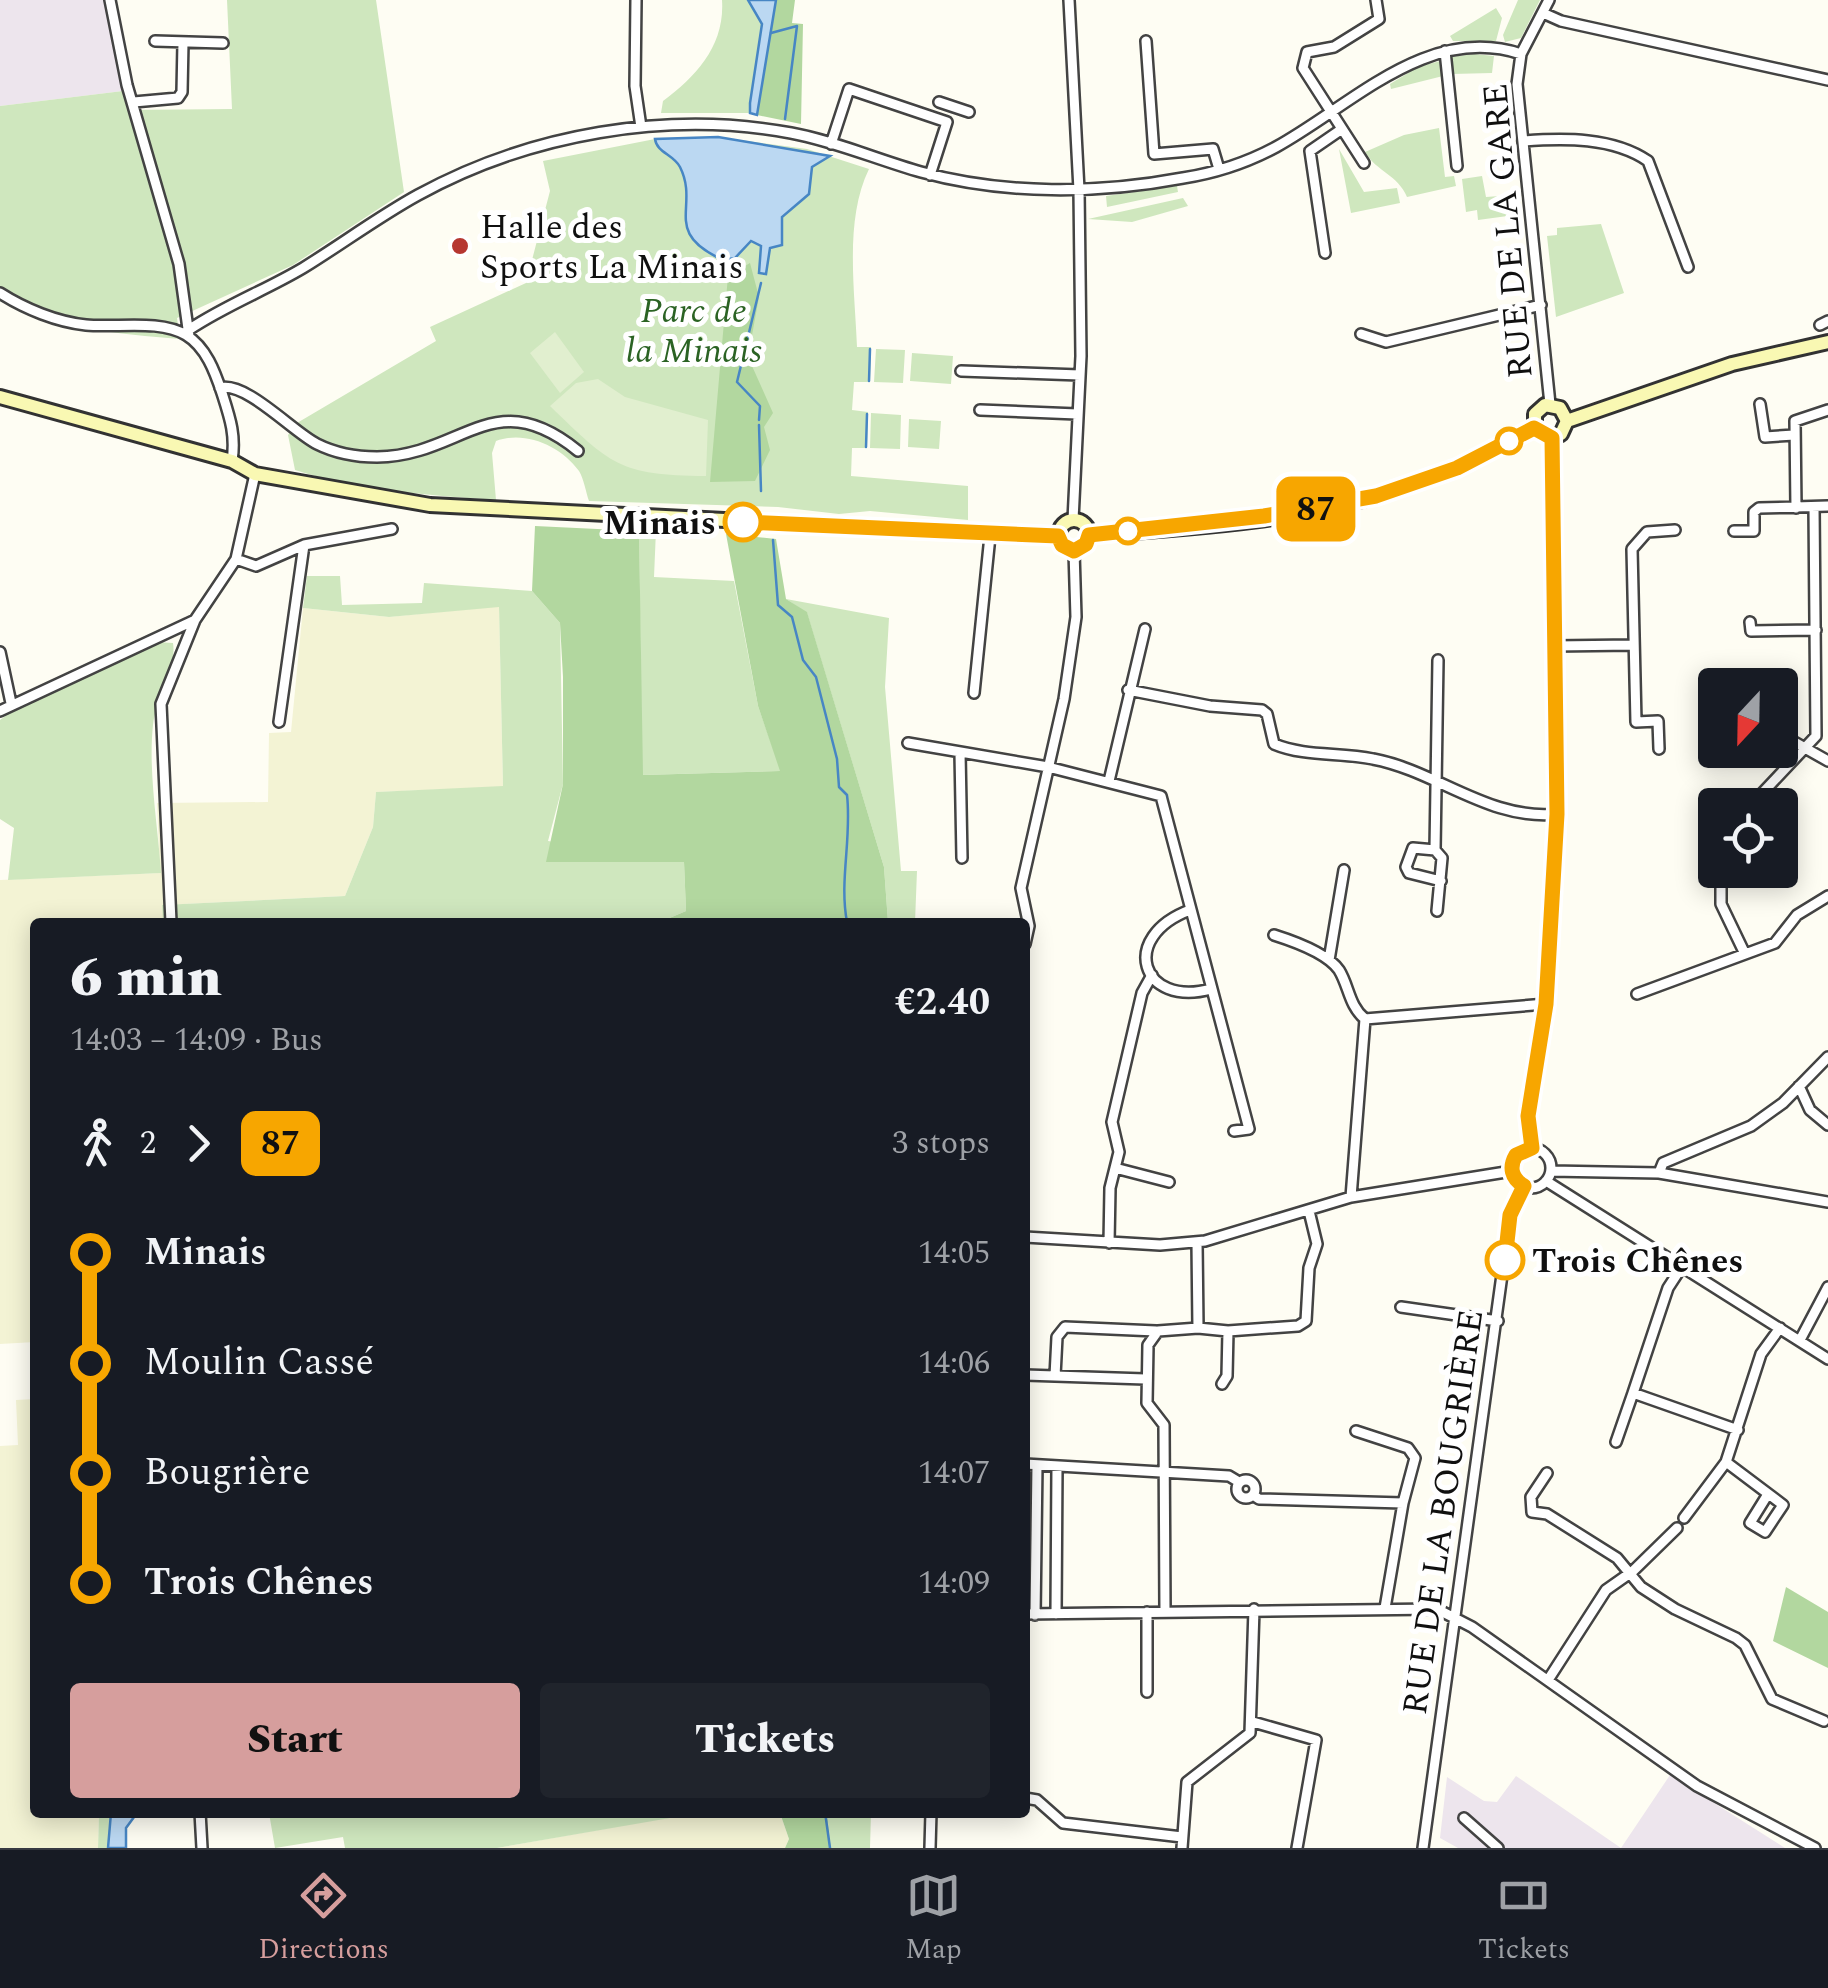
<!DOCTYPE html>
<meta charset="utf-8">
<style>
:root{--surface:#171b24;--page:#20242c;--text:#f1f3f6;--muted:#9ea1a6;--line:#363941;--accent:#d69e9d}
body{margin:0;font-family:Spectral,serif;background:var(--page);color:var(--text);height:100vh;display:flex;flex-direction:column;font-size:38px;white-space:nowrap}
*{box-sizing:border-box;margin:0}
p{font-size:32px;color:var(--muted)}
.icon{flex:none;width:55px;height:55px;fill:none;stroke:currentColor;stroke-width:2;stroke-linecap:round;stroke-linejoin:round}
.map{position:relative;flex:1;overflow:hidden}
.panel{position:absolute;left:30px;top:918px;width:1000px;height:900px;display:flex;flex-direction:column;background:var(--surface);border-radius:10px;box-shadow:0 5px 25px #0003}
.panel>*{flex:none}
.badge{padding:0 20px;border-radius:15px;font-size:35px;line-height:65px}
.needle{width:65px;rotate:202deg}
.fabs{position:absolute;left:1698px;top:668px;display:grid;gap:20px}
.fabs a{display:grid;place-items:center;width:100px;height:100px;border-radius:10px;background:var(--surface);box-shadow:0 5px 25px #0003;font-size:50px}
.map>.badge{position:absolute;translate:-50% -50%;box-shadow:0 0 0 5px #fff}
.legs{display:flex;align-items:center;gap:15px;height:110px;padding:0 40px;font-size:32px}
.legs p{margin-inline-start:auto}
.headline{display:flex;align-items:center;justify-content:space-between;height:170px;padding:0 40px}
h1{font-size:55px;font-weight:800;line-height:75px}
.primary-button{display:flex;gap:20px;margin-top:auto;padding:20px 40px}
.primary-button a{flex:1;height:115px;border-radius:10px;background:var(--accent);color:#111;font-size:40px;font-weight:800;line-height:115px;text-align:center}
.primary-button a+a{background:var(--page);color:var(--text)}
ul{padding:0 40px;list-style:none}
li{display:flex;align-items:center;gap:35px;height:110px;font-size:38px}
li i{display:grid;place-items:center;width:15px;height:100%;margin:0 12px;background:currentColor}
li i::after{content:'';width:25px;height:25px;margin:-12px;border:8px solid;border-radius:50%;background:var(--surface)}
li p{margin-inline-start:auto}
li:first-child i{background:linear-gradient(#0000 50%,currentColor 0)}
li:last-child i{background:linear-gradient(currentColor 50%,#0000 0)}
.dock{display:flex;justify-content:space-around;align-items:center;height:140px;border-top:2px solid var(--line);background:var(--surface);font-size:28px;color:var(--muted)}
.dock a{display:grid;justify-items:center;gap:5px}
.dock .on{color:var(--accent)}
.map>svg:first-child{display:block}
.industrial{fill:#ede5ed}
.farmland{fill:#f3f3d4}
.green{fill:#cfe7be}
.forest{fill:#b2d79f}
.pitch{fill:#e1efcf}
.water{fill:#bbd8f2;stroke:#4786c4;stroke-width:2.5}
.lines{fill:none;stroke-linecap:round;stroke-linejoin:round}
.stream{stroke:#4786c4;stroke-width:2.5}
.street-casing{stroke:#434343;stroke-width:14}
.secondary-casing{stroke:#323232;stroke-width:18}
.street{stroke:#fff;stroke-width:9}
.secondary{stroke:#f9f8b3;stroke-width:12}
.line-1-casing{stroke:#fff;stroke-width:22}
.line-1{stroke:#f7a600;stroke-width:15}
.poi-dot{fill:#b63731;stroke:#fff;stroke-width:4}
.stop-1-dot{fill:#fff;stroke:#f7a600;stroke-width:5}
.labels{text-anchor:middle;stroke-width:10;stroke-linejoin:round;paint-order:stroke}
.poi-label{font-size:35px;fill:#101010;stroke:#fff;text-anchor:start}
.street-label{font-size:35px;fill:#101010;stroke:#fff}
.park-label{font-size:35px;font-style:italic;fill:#2b6324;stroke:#fff}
.stop-label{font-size:35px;font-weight:bold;fill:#101010;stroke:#fff;text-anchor:end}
</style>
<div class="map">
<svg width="1828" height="1848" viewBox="0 0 1828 1848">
<rect width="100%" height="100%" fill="#fefdf3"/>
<path class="industrial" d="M 0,0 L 105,0 L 123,91 L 0,106 Z
M 1670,1775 L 1785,1848 L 1458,1848 L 1440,1838 L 1447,1777 L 1484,1801 L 1497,1802 L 1516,1776 L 1621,1848 Z"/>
<path class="farmland" d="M 499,606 L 503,787 L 376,792 L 373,827 L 345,896 L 163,905 L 163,922 L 35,922 L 35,1342 L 0,1344 L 0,880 L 160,873 L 157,803 L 268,802 L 269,733 L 291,732 L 303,608 L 389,617 Z
M 35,1399 L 35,1812 L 99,1813 L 98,1848 L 0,1848 L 0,1446 L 18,1445 L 16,1400 Z
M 699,1812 L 780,1813 L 789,1839 L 785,1848 L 497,1848 Z"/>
<path class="green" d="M 227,0 L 376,0 L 404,192 L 293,265 L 177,318 L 180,339 C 117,334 58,328 0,301 L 0,106 L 123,91 L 127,110 L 232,109 Z
M 722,0 L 748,0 L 762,24 L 750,113 L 661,113 L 663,101 C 697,76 725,45 722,0 Z
M 1518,0 L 1540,0 L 1521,38 L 1505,42 L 1503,35 Z
M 1496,8 L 1502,18 L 1496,41 L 1453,41 L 1450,36 Z
M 1474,54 L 1494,56 L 1492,73 L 1452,74 L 1451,57 Z
M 1440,61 L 1443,76 L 1391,89 L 1390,84 L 1418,67 Z
M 1439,128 L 1445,177 L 1454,176 L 1456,186 L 1407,197 C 1398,175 1377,172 1365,152 L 1404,135 Z
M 718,137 L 807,149 L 869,169 C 844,220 855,291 857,347 L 871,347 L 870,382 L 854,382 L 852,410 L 868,412 L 867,448 L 852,448 L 851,476 L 968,486 L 968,520 L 870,511 L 839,514 L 778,507 L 589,501 C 586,493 584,479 579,471 C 561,446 525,430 496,441 L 492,453 L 496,500 C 428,495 360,491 295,470 L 288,435 L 297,423 L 436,341 L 430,327 L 526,283 L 550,191 L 543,161 L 655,139 Z
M 1339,149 L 1364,192 L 1397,188 L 1400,203 L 1351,213 Z
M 1482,176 L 1486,197 L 1514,195 L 1515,215 L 1478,220 L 1477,210 L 1466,212 L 1462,179 Z
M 1177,186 L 1178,192 L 1107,207 L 1106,196 Z
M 1183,198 L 1188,206 L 1132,222 L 1088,219 Z
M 1601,224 L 1624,293 L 1556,317 L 1547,236 L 1557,235 L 1557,228 Z
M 876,349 L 905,350 L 903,383 L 874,382 Z
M 912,353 L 953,356 L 951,384 L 910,381 Z
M 871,413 L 901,415 L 900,449 L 870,448 Z
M 909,419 L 941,421 L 939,449 L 908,447 Z
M 656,530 L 654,577 L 734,581 L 758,706 L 781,771 L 642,775 L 639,531 Z
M 307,576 L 340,576 L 342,605 L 422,603 L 424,583 L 532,591 L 560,623 L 563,784 L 548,841 L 684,862 L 686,911 L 660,922 L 163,922 L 162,905 L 345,896 L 373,827 L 376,792 L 503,786 L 499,607 L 389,617 L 303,608 Z
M 786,599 L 889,618 L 885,687 L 901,871 L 917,871 L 915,922 L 888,922 L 884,867 L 807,613 Z
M 157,642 L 173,643 C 177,668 156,699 153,725 C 148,772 158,826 161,873 L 8,880 L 14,828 L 0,819 L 0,720 L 19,706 Z
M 99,1813 L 111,1813 L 108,1848 L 98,1848 Z
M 269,1813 L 269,1812 L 699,1813 L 497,1848 L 345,1848 L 343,1837 L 275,1848 Z
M 827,1813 L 871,1813 L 870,1848 L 831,1848 Z"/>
<path class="forest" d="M 776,0 L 795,0 L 792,23 L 803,24 L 801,124 L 757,115 Z
M 750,263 L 759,297 L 748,357 L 773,413 L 764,427 L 770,450 L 755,481 L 710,482 L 728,276 Z
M 535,526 L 639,531 L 643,775 L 780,771 L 758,706 L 726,534 L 776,539 L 786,599 L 807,612 L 884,867 L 888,922 L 660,922 L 686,911 L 684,862 L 546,862 L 563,784 L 563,677 L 560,623 L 532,591 Z
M 1786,1587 L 1828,1612 L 1828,1668 L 1773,1641 Z
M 780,1813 L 827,1813 L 831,1848 L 785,1848 L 789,1839 Z"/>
<path class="pitch" d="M 555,332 L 584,372 L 560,393 L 530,353 Z
M 598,379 L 625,397 L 708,420 L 706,476 C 619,475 611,465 550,406 L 576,383 Z"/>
<path class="water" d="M 748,0 L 776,0 L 757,115 L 750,113 L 750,103 L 762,24 Z
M 718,137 L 830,156 L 812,167 L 809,194 L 782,217 L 782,245 L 770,248 L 766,274 L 759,273 L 761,246 L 751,241 L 735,258 L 723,260 C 661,232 700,207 680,167 C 673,154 657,153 655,139 Z
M 111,1813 L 137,1813 L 126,1828 L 126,1848 L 108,1848 Z"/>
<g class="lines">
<path class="stream" d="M 771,33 L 797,26 L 785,119
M 869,381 L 870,349
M 759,420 L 760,406 L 737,382 L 761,283
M 759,425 L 761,491
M 866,447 L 867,414
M 773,540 L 778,605 L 792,617 L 803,660 L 816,677 L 837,759 L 839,787 L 847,795 C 852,838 839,881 847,922
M 825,1812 L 830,1848"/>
<defs>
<path id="street" d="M 110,0 L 127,85 L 179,264 L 189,336
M 636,0 L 635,86 L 641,127
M 1069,0 L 1079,190 L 1081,356 L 1073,520
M 1549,0 L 1521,54 L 1517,84 L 1550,404
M 1543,13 L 1561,21 L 1828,80
M 155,41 L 223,43
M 1146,41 L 1154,154 L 1213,149 L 1219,169
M 1445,51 L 1457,166
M 134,102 L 178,98 L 182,92 L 183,42
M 939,102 L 969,112
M 1524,141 C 1564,138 1613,137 1648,161 L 1688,267
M 831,144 L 849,89 L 947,122 L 930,175
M 1364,163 L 1303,68 L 1307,52 L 1334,47 L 1379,19 L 1376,0
M 1325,253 L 1310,151 L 1342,129
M 0,293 C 25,309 57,322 86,325 C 116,328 160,319 186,335 C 206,347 215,372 222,393 C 230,418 236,435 232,461
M 1820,325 L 1828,321
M 190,329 C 226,305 266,290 303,268 C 342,244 378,217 418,195 C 529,134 667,110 791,133 C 835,141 878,160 921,172 C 1005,195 1098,194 1183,178 C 1215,173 1248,162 1276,147 C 1351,106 1428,23 1521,54
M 1361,334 L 1386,342 L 1541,305
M 961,371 L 1080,375
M 220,388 C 246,381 293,432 317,444 C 335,453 358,457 377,457 C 463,456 493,382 578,451
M 1760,404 L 1765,437 L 1794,435
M 980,410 L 1077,414
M 1796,508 L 1795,421 L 1828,410
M 1734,531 L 1754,531 L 1754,512 L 1759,508 L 1828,506
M 236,559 L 256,566 L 304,545 L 392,529
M 1750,622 L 1751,631 L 1816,630
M 1554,646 L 1633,645
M 0,652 L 11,703
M 1128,690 L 1210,706 L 1262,710 L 1267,714 L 1274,744 C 1305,757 1340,752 1373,759 C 1437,771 1489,821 1557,814
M 974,693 L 990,536
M 0,711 L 195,620
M 279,722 L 304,545
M 1780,739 L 1789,739 L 1828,761
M 908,743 L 1048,767 L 1161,796 L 1249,1129 L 1234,1131
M 1659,749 L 1658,721 L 1636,722 L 1632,549 L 1647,532 L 1675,530
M 960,753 L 962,858
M 1109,781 L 1145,629
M 1751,805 L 1816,736 L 1814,507
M 1435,850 L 1413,848 L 1406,867 L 1409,873 L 1441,881
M 1721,870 L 1721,904 L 1745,954
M 1190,910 C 1118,937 1141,1008 1211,989
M 1437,911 L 1442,858 L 1435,850 L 1438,660
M 171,922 L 161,704 L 195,620 L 236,559 L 255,474
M 1274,935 C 1293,941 1327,953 1339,970 C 1349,986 1349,1006 1365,1019
M 1025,944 L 1029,926 L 1021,888 L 1064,699 L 1076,617 L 1074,551
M 1329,960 L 1344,870
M 1637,994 L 1775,943 L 1797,915 L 1828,896
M 1365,1019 L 1546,1004
M 1799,1086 L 1810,1110 L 1828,1125
M 1532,1148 L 1528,1117 L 1546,1004 L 1557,814 L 1552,438
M1511 1168a20 20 0 1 1 40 0a20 20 0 1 1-40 0Z
M 1115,1168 L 1169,1182
M 1551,1171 L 1659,1173 L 1828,1202
M 1659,1173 L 1663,1163 L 1751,1126 L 1783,1103 L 1828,1057
M 1546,1181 L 1828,1359
M 1351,1197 L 1365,1019
M 1025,1237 L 1160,1245 L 1205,1241 L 1351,1197 L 1512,1171
M 1109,1243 L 1110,1188 L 1119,1152 L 1112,1122 L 1142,993 L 1152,975
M 1401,1307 L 1498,1321
M 1198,1328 L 1228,1331 L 1298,1326 L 1306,1321 L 1309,1268 L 1317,1244 L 1309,1211
M 1800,1340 L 1828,1287
M 1025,1375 L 1145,1379
M 1055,1376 L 1057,1337 L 1065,1327 L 1156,1331
M 1222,1384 L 1227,1376 L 1228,1331
M 1633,1393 L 1668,1288 L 1683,1265
M 1356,1431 L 1408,1448 L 1415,1458 L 1403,1503 L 1385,1608
M 1616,1442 L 1633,1393 L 1738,1430
M 1726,1462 L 1783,1505 L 1765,1532 L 1750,1523 L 1768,1494
M 1726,1462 L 1761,1354 L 1780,1328
M 1025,1464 L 1229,1476 L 1239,1482
M 1547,1473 L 1531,1497 L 1532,1512 L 1547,1514 L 1617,1558 L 1641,1587 L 1675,1609 L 1736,1638 L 1745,1645 L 1772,1699 L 1824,1721
M1237 1489a9 9 0 1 1 18 0a9 9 0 1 1-18 0Z
M 1253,1495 L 1259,1499 L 1403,1503
M 1684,1518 L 1726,1462
M 1165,1612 L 1164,1425 L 1147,1403 L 1148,1345 L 1158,1331 L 1198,1328 L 1197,1242
M 1025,1614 L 1437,1609 L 1472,1627 L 1697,1786 L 1815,1848
M 1056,1614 L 1057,1466
M 1035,1615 L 1037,1465
M 1548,1680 L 1606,1590 L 1633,1571 L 1677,1528
M 1147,1692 L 1147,1612
M 1253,1722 L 1316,1740 L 1297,1848
M 1025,1798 L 1037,1800 L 1063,1823 L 1182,1837
M 200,1812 L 202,1848
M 1464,1818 L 1498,1848
M 930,1848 L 931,1812
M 1182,1848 L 1187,1782 L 1250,1733 L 1254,1609
M 1423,1848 L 1509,1224 L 1523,1186"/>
<path id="secondary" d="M 0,397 L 232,461 L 255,474 L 430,505 L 1058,537
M 1567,421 L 1732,364 L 1828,342
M 1535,428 L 1535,414 L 1545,405 L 1560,408 L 1567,421
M 1535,428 L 1552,438 L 1561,434 L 1567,421
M1059 535a15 15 0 1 1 30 0a15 15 0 1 1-30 0Z
M 1089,535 C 1194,528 1309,521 1409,486 C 1453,471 1494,449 1535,428"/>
</defs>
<use href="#street" class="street-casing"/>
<use href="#secondary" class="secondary-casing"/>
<use href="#street" class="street"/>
<use href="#secondary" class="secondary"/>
</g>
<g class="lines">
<defs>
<path id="line-1" d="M 743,522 L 1058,536 L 1062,545 L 1074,551 L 1086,544 L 1089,535 L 1264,516 L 1376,496 L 1457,468 L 1534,428 L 1552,438 L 1557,814 L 1546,1004 L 1528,1116 L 1532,1148 L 1516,1155 C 1509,1167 1511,1178 1524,1186 L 1510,1215 L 1505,1260"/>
</defs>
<use href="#line-1" class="line-1-casing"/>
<use href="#line-1" class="line-1"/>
</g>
<circle class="poi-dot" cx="460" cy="246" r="10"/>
<g class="stop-1-dot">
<circle cx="1509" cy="441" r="12"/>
<circle cx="743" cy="522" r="18"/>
<circle cx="1128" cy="531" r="12"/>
<circle cx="1505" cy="1260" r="18"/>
</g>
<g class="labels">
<g class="poi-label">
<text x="480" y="238">Halle des<tspan x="480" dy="40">Sports La Minais</tspan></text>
</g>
<g class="street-label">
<text transform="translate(1507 231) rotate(-95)" y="12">RUE DE LA GARE</text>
<text transform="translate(1442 1512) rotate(-82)" y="12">RUE DE LA BOUGRIÈRE</text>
</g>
<g class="park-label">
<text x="694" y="322">Parc de<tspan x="694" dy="40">la Minais</tspan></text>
</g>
<g class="stop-label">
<text x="716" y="534">Minais</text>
<text x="1532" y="1272" text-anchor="start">Trois Chênes</text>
</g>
</g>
</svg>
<div class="fabs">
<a><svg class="needle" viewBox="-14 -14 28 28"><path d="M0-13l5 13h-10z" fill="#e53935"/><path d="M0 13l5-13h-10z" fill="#9ea1a6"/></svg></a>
<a><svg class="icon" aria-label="locate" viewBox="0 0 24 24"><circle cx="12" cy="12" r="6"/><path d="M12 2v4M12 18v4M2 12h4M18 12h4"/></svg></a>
</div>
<b class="badge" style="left:1316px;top:509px;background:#f7a600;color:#111">87</b>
<section class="panel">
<div class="headline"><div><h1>6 min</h1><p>14:03 – 14:09 · Bus</p></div><b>€2.40</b></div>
<div class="legs"><svg class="icon" aria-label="walk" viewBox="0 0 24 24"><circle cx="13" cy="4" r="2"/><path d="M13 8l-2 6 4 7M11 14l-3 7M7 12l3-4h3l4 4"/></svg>2<svg class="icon" aria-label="forward" viewBox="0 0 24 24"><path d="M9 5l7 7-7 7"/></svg><b class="badge" style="background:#f7a600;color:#111">87</b><p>3 stops</p></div>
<ul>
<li><i style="color:#f7a600"></i><b>Minais</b><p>14:05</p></li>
<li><i style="color:#f7a600"></i><span>Moulin Cassé</span><p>14:06</p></li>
<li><i style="color:#f7a600"></i><span>Bougrière</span><p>14:07</p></li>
<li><i style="color:#f7a600"></i><b>Trois Chênes</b><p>14:09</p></li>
</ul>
<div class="primary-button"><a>Start</a><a>Tickets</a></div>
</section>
</div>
<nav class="dock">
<a class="on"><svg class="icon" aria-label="directions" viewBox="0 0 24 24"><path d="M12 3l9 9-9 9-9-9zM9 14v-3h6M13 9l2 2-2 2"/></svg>Directions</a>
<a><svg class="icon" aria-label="map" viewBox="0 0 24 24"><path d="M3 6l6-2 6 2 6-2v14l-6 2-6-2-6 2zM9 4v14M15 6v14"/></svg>Map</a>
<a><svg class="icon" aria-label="tickets" viewBox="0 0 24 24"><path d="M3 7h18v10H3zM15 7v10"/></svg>Tickets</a>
</nav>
